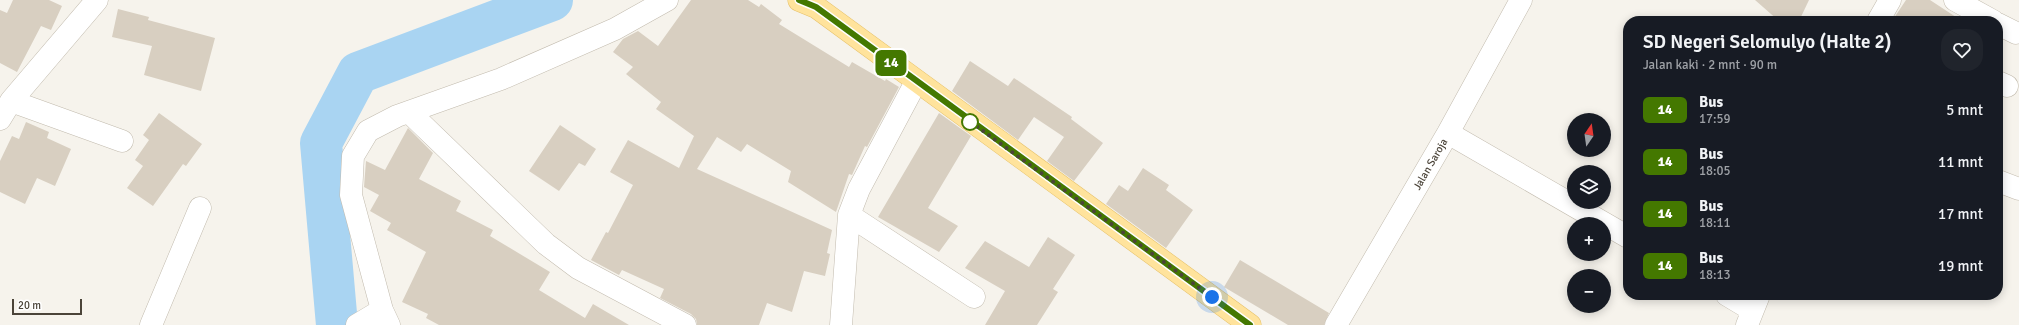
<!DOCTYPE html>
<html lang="id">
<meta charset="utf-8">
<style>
:root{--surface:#171b24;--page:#20242c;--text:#f1f3f6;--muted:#9ea1a6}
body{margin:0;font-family:Signika,sans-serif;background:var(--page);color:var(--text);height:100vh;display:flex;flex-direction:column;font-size:15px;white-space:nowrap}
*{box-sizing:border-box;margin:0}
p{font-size:13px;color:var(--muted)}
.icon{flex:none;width:22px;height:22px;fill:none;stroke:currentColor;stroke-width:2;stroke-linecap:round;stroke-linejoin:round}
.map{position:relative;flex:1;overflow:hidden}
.drawer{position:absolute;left:1623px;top:16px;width:380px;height:284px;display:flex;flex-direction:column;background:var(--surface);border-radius:16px;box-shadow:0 2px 10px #0003}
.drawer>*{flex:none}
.badge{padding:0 8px;border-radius:6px;font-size:14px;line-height:26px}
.needle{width:26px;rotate:13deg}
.controls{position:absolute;left:1567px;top:113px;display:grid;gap:8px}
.controls a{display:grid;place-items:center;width:44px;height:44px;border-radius:50%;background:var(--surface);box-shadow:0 2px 10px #0003;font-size:20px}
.scale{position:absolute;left:12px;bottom:10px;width:70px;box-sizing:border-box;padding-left:4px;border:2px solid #4b4439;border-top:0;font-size:11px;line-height:14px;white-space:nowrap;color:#4b4439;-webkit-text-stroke:3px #fff;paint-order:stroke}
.you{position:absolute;width:20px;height:20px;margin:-10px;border:3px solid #fff;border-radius:50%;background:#1a73e8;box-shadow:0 0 0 6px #1a73e833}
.map>.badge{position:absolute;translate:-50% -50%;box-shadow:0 0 0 2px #fff}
.round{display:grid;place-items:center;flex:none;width:42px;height:42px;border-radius:16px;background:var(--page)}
.headline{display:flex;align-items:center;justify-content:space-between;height:68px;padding:0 20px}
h1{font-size:19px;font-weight:600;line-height:30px}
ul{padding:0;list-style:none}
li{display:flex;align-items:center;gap:12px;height:52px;padding:0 20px}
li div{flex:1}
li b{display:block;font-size:15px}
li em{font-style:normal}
li .badge{min-width:44px;font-weight:700;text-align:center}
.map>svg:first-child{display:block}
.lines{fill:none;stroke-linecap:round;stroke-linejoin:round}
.river{stroke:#a9d4f2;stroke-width:42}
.building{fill:#d8cfc1}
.minor-casing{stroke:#c2bbae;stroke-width:23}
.primary-casing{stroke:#e6c16a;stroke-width:23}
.minor{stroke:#fff;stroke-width:22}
.primary{stroke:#ffe39c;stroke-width:22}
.line-casing{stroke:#fff;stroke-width:9}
.line{stroke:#447800;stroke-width:6}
.walk{stroke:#4b4439;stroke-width:4;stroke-dasharray:0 7.2}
.stop-dot{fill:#fff;stroke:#447800;stroke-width:2}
.labels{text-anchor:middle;stroke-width:4;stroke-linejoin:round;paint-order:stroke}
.street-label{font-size:11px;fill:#4b4439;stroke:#fff}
</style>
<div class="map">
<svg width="2019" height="325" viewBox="0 0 2019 325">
<rect width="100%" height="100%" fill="#f6f3ec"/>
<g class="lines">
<path class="river" d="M 337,325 L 321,143 L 358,73 L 552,0"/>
</g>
<path class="building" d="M 13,0 L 49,0 L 62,6 L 51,30 L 41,26 L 17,72 L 0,63 L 0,10 L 7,13 Z
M 691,0 L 748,0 L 759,7 L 761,4 L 782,20 L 779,24 L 849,67 L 852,62 L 885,81 L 886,79 L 899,87 L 867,147 L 865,146 L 852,175 L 849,174 L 836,212 L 788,182 L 791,171 L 747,144 L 741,152 L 717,137 L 697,169 L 832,230 L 827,253 L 830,254 L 825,276 L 804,271 L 792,312 L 767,303 L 759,325 L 697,325 L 696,319 L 691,314 L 660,298 L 664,289 L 622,270 L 619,275 L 591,260 L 606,232 L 608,233 L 633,185 L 610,172 L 628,140 L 679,168 L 694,136 L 656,109 L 661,102 L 626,74 L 633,67 L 613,52 L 623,39 L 638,31 L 658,46 Z
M 1755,0 L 1809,0 L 1799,21 L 1779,21 Z
M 1906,0 L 1930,0 L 1962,21 L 1892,21 Z
M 118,9 L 149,17 L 148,20 L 215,38 L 201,91 L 144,75 L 152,46 L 112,37 Z
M 970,61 L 1008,86 L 1014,78 L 1072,117 L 1071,119 L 1103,143 L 1074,181 L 1047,161 L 1064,137 L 1034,117 L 1018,140 L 952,91 Z
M 159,113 L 202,144 L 186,166 L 183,164 L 153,206 L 127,188 L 143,166 L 135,160 L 149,140 L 143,135 Z
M 939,113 L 971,136 L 928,208 L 958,226 L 939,252 L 878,217 Z
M 26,122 L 49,132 L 47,138 L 71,149 L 55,186 L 37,178 L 25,204 L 0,192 L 0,161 L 12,136 L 19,139 Z
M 560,125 L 596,149 L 585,166 L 579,163 L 559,191 L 529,171 Z
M 408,128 L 433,153 L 419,179 L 461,201 L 456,211 L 493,230 L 490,236 L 550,272 L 539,290 L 585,318 L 593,304 L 629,325 L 439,325 L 426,318 L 428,314 L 402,302 L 426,252 L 387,230 L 391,223 L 370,211 L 379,195 L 364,187 L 366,161 L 385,170 Z
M 1143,168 L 1169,185 L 1166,190 L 1193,210 L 1166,248 L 1106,204 L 1119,185 L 1128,191 Z
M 1048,237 L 1075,255 L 1053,289 L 1058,292 L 1037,325 L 985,325 L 1005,291 L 965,268 L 985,241 L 1029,267 Z
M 1240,260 L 1329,313 L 1324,325 L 1288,325 L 1224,287 Z"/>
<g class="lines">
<defs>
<path id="minor" d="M 1955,0 L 1993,21
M 1878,21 L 1890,0
M 1998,24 L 2016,33
M 1998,82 L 2007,86
M 11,101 L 122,141
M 409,112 L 546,244 L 578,268 L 685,325
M 0,119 L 11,101 L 97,0
M 1448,133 L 1628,237
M 1998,181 L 2019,189
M 849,215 L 974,297
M 1727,295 L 1752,310
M 151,325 L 200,208
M 357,325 L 382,310
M 389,325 L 382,310 L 351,195 L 353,156 L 368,131 L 397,116 L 501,79 L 615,29 L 667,0
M 841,325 L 849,215 L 859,189 L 916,82
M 1336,325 L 1448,133 L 1521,0
M 1747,325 L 1759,295"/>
<path id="primary" d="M 799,0 L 816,7 L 1250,325"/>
</defs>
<use href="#minor" class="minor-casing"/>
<use href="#primary" class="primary-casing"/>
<use href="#minor" class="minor"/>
<use href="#primary" class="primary"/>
</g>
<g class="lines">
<defs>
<path id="line" d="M 799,0 L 816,7 L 1250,325"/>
</defs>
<use href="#line" class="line-casing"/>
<use href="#line" class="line"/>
<path class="walk" d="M 970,122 L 968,120 L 1212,297"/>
</g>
<circle class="stop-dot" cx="970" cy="122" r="8"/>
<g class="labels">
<g class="street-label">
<text transform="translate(1430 164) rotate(-60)" y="4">Jalan Saroja</text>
</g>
</g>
</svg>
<div class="controls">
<a><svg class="needle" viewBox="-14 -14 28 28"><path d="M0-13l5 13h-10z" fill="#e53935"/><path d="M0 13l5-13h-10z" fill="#9ea1a6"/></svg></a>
<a><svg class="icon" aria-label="layers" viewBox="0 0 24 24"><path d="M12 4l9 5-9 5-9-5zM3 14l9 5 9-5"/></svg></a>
<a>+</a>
<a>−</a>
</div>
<div class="scale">20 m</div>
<div class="you" style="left:1212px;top:297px"></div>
<b class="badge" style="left:891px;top:63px;background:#447800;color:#fff">14</b>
<section class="drawer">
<div class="headline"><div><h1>SD Negeri Selomulyo (Halte 2)</h1><p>Jalan kaki · 2 mnt · 90 m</p></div><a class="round"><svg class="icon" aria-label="heart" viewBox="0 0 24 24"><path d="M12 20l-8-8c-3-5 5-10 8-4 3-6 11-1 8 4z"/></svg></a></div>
<ul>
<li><span class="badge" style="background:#447800;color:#fff">14</span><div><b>Bus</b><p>17:59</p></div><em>5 mnt</em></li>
<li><span class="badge" style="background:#447800;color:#fff">14</span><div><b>Bus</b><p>18:05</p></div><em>11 mnt</em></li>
<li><span class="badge" style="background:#447800;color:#fff">14</span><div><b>Bus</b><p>18:11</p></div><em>17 mnt</em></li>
<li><span class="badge" style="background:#447800;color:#fff">14</span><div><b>Bus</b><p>18:13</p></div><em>19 mnt</em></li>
</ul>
</section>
</div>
